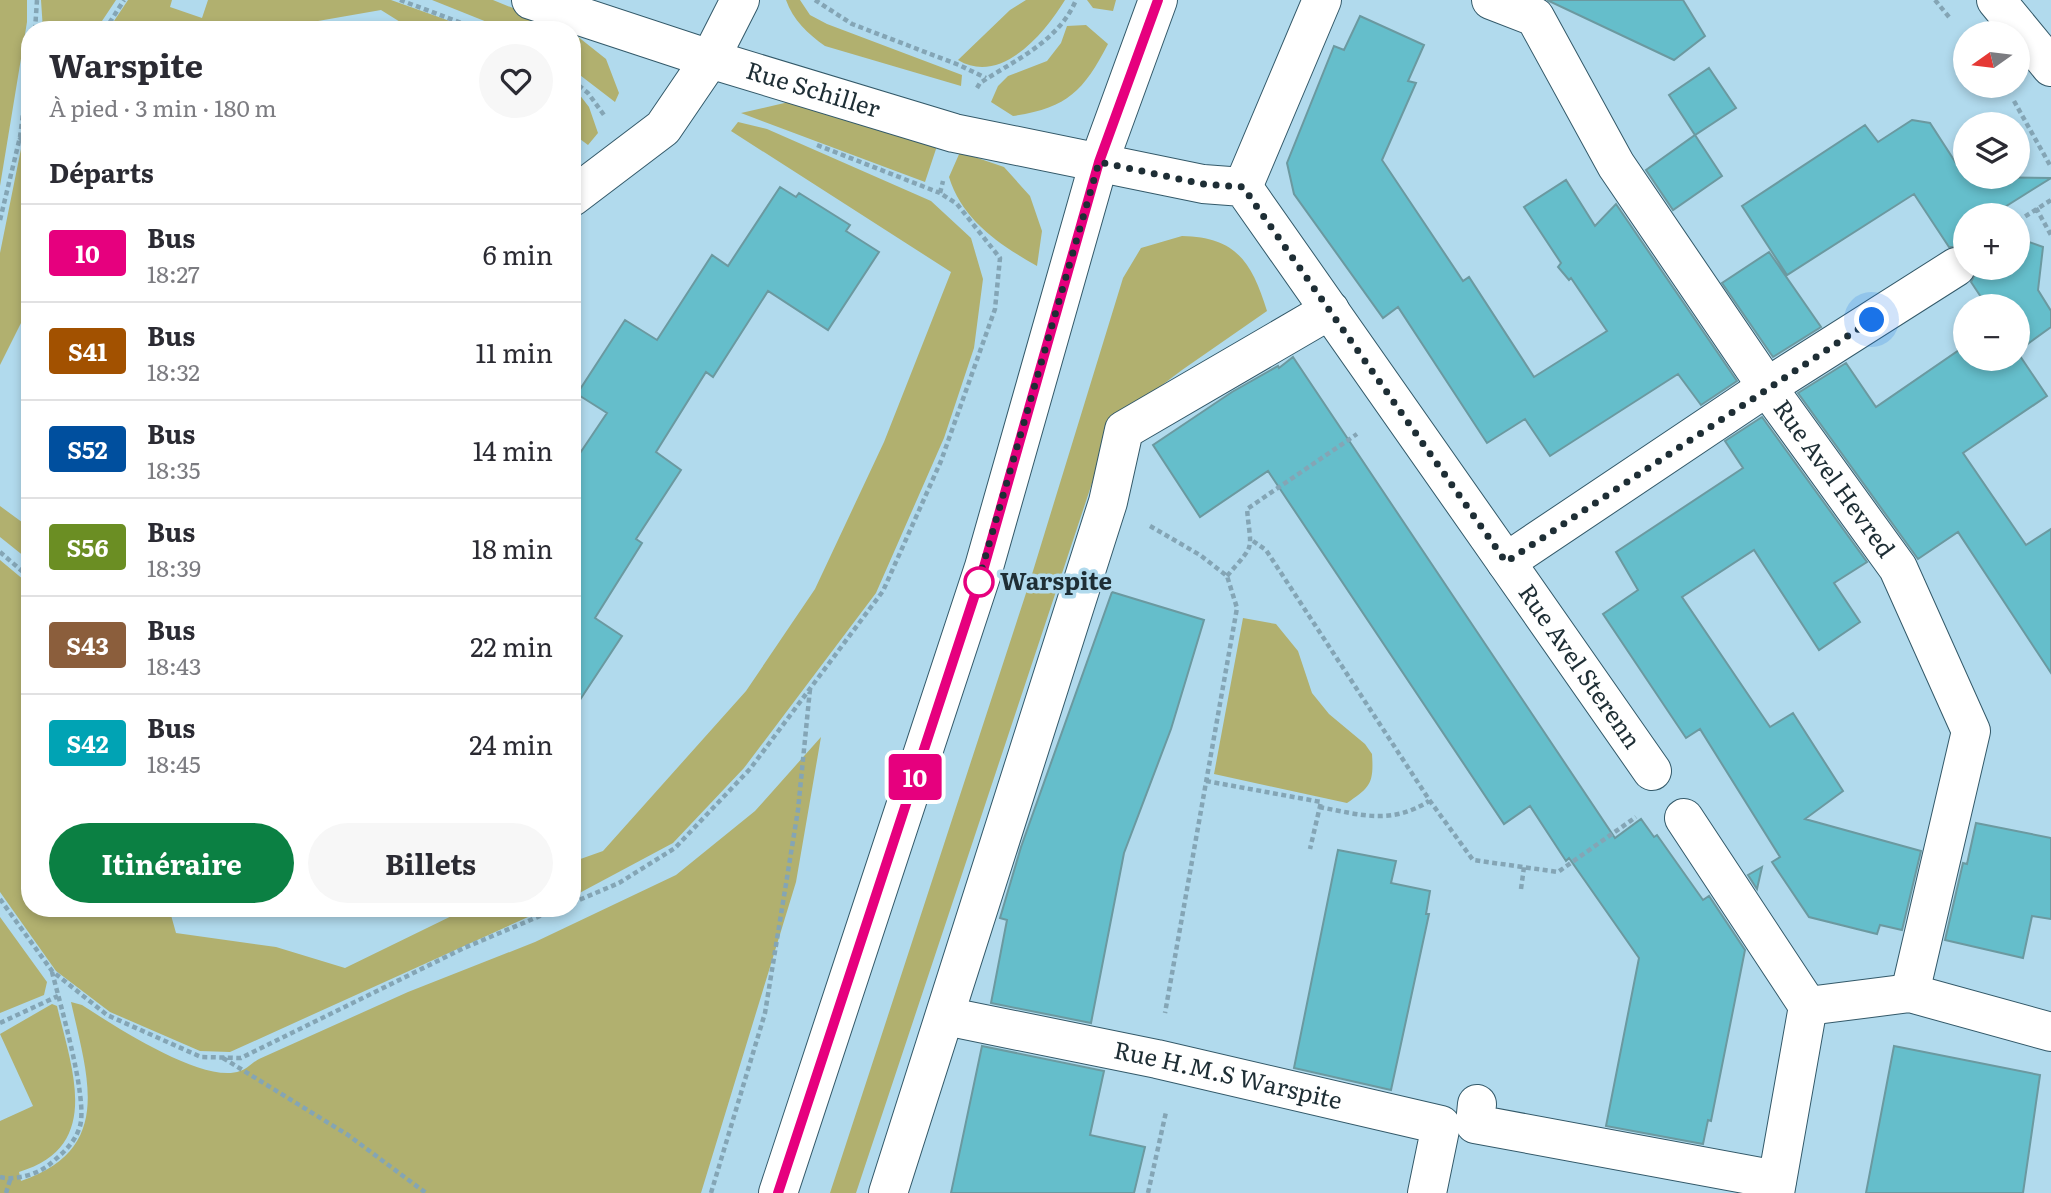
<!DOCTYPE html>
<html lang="fr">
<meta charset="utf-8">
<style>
:root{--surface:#fff;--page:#f7f7f7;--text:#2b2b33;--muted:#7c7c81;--line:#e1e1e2;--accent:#0b8043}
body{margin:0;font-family:Literata,serif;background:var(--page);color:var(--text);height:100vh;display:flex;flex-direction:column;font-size:26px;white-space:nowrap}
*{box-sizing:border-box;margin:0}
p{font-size:23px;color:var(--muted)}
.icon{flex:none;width:38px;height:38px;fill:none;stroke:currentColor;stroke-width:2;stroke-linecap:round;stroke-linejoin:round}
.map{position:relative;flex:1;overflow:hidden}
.drawer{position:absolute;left:21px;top:21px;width:560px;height:896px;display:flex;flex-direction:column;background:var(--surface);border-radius:28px;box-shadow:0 4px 10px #0003}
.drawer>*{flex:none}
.badge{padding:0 14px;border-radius:5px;font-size:24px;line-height:46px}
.needle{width:46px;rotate:256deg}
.tools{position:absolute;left:1953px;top:21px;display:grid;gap:14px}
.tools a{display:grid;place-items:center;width:77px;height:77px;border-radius:50%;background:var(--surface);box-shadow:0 4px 10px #0003;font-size:35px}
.you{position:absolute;width:35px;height:35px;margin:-18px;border:5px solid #fff;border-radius:50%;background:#1a73e8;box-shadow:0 0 0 10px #1a73e833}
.map>.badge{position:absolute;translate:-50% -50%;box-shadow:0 0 0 4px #fff}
h2{padding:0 28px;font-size:26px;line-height:63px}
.round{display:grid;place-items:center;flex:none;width:74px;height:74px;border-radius:37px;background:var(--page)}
.headline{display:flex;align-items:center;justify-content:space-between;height:119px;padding:0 28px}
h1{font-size:33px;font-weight:700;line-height:52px}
.primary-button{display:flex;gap:14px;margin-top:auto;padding:14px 28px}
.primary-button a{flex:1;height:80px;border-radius:42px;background:var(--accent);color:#fff;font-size:28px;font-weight:700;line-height:80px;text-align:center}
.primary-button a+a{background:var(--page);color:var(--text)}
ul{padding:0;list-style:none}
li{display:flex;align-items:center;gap:21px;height:98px;padding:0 28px;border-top:2px solid var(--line)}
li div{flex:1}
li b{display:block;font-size:26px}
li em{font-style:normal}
li .badge{min-width:77px;font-weight:700;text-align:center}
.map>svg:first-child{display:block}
.green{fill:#b1b06f}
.building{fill:#65becb;stroke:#6b99a0;stroke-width:2}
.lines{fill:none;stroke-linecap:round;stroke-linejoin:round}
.minor-casing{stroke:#335969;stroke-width:40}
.tertiary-casing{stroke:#335969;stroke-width:40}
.path{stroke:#84a5b5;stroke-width:4.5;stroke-dasharray:5 3.5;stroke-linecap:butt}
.minor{stroke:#fff;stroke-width:38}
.tertiary{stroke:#fff;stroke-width:38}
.line-casing{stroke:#fff;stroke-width:16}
.line{stroke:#e6007e;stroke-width:10}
.walk{stroke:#1e2e35;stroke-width:7;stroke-dasharray:0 12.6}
.stop-dot{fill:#fff;stroke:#e6007e;stroke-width:3.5}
.labels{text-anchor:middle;stroke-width:7;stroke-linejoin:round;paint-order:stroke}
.street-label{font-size:24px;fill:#1e2e35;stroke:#b1daed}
.stop-label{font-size:24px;font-weight:bold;fill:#1e2e35;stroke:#b1daed;text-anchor:start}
</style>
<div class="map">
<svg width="2051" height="1193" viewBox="0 0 2051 1193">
<rect width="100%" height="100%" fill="#b1daed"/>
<path class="green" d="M 0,0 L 27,0 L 27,22 L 0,186 Z
M 41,0 L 116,0 L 96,30 L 43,30 Z
M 128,0 L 172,0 L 170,7 L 202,18 L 208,0 L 391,0 L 475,30 L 413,30 L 381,10 L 318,21 L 294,30 L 108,30 Z
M 432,0 L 493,0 L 567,30 L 507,30 Z
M 786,0 L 800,0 L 810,15 L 827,24 L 962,75 L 961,86 L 825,46 C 808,34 793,20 786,0 Z
M 1026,0 L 1065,0 C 1045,33 1001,86 958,60 L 1010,10 Z
M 1087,0 L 1116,0 L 1113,11 L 1093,8 Z
M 1086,25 L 1108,44 C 1083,92 1067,108 1013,116 L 991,102 L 998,86 L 1008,76 L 1047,61 L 1061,43 L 1067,26 Z
M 572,32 L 606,59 L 619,93 L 615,102 L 572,69 Z
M 572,85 L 589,107 L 598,133 L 588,145 L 572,133 Z
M 810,97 L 937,146 L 925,182 L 741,113 Z
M 738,122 L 767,129 L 931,201 L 971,238 L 983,279 L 974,348 L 944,438 L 876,593 L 744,768 L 673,843 L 572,897 L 572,862 L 603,851 L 746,691 L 815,589 L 884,442 L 951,272 L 731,131 Z
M 30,137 L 30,305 L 0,365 L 0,253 L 22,144 Z
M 960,152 L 1004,167 L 1030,196 L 1042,231 L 1037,266 C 1000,245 962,220 949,177 Z
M 1182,236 C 1237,237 1252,263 1267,311 L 1182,370 L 1112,423 L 856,1193 L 830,1193 L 1029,584 L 1123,278 L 1141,248 Z
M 0,506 L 30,528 L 30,561 L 0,537 Z
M 0,560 L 30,585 L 30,908 L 169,908 L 176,933 L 276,947 L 345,968 L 468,908 L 548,908 L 230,1052 L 200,1051 L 110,1012 L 56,971 L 0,892 Z
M 1243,618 L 1276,624 L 1298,651 L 1312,693 L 1329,714 L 1365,744 L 1372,754 C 1374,784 1370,787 1347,803 L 1214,774 Z
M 821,737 L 796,882 L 701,1193 L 0,1193 L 0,1121 L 33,1106 L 0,1034 L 52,1004 L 57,1006 C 72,1070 103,1147 19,1172 L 21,1181 C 114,1149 88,1079 71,1002 L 82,1005 C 113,1025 204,1085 240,1071 C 247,1069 253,1062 259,1059 L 408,992 L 535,942 L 676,875 L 755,811 Z
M 0,917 L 47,982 L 44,995 L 0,1013 Z"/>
<path class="building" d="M 1547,0 L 1683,0 L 1705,36 L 1674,60 Z
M 1360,16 L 1424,45 L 1408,81 L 1416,83 L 1382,160 L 1463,281 L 1469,277 L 1534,377 L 1607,331 L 1571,278 L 1569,280 L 1558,267 L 1561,263 L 1524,207 L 1566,180 L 1595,226 L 1616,204 L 1737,381 L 1701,405 L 1678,374 L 1550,456 L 1525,419 L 1487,443 L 1398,307 L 1383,318 L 1294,194 L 1287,163 L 1334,46 L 1344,50 Z
M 1709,68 L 1736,108 L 1695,135 L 1669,95 Z
M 1912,120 L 1930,123 L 1965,177 L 2051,178 L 1992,215 L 1965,215 L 1965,247 L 1949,247 L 1914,194 L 1787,275 L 1742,206 L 1865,125 L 1878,142 Z
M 1695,135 L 1722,176 L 1673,210 L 1646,170 Z
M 780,187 L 796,197 L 799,193 L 850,225 L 846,231 L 879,252 L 828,330 L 768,291 L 713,377 L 706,372 L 656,452 L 681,470 L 636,539 L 642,543 L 595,618 L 622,636 L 572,712 L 572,465 L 607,413 L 577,394 L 625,320 L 657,340 L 712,255 L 728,266 Z
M 2018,238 L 2043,247 L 2038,290 L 2051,311 L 2051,327 L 2018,351 L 2018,306 L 1987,306 L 1971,282 L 1978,268 L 2018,268 Z
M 1769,252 L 1821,327 L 1773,357 L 1722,283 Z
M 1965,346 L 1965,359 L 2018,359 L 2018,353 L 2047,396 L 1963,453 L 2026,545 L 2051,529 L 2051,673 L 1958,532 L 1918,559 L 1798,393 L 1846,363 L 1876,407 Z
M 1293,357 L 1615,838 L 1641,819 L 1654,837 L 1657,835 L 1703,900 L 1709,896 L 1745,950 L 1711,1121 L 1708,1120 L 1703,1144 L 1606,1126 L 1639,958 L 1569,858 L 1566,861 L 1530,806 L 1504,824 L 1268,471 L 1200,517 L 1153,445 L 1232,392 L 1278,366 L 1279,368 Z
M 1762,417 L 1867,562 L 1834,583 L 1860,622 L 1819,650 L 1754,550 L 1682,597 L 1770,727 L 1793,713 L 1843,791 L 1805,819 L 1921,851 L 1902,930 L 1880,925 L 1877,934 L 1809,917 L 1772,862 L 1780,857 L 1700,729 L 1686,738 L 1603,614 L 1638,590 L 1616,552 L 1743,468 L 1725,441 Z
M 1112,592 L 1204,620 L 1171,729 L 1124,853 L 1091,1023 L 991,1003 L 1007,920 L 1000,918 L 1021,847 Z
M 1976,823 L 2051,838 L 2051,919 L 2032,916 L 2023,958 L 1945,940 L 1963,863 L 1967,864 Z
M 1338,850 L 1396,861 L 1391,883 L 1430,891 L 1426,914 L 1429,914 L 1391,1090 L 1294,1068 Z
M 1762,867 L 1757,889 L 1748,875 Z
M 982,1046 L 1104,1071 L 1090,1135 L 1145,1147 L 1134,1193 L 951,1193 Z
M 1894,1046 L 2040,1075 L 2023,1193 L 1866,1193 Z"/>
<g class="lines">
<defs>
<g id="minor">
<path id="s1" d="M 531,0 L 710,59 L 954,133 L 1203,184 L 1243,187 L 1506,562 L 1767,387 L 1956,267"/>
<path id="s2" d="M 1491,0 L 1535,17 L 1616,165 L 1767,387 L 1898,568 L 1971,731 L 1910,993"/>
<path d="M 1243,187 L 1322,0"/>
<path d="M 572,197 L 663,128 L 710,59 L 740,0"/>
<path id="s3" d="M 1506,562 L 1652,771"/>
<path d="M 1684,818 L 1808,1006"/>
<path id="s4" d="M 945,1016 L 1157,1059 L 1441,1125 L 1427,1193"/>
<path d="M 1477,1104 L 1475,1124 L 1777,1180"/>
<path d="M 888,1193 L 1108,502 L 1124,430 L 1330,310"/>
<path d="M 1775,1193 L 1808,1006 L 1910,993 L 2051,1032"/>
</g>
<path id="tertiary" d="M 1996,0 L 2051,67
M 778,1193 L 984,567 L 1099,162 L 1158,0"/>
</defs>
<use href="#minor" class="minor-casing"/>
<use href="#tertiary" class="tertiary-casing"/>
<path class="path" d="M 400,0 L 480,30
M 815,0 L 852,24 L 959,65 L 986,78
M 1935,0 L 1949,17
M 35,30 L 37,0
M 105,30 L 124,0
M 572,80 L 588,93 L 604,115
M 977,88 L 980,83 C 1015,60 1059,41 1076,0
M 2014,101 L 2051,167
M 19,140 L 30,130
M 817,145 L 940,193
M 2036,208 L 2051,235
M 0,220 L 20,137 L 30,59
M 2018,221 L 2051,200
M 1150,526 L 1200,555 L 1227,576 L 1237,608 L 1165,1013
M 1253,541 L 1266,550 L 1430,801 L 1473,860 L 1558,872 L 1636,817
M 0,552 L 30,578
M 1227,576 C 1256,542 1251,553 1247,509 L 1357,434
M 1206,781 L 1321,802 L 1310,849
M 1319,807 C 1362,815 1391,825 1429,801
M 1521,889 L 1524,867
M 0,899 L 52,971 L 107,1015 L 201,1057 L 241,1058 L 464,948 L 559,908
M 572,903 L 619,883 L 675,848 L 750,769 L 883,591 L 941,461 L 995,309 L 1000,258 L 957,204 L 940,193 L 943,181
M 0,1023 L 58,996
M 223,1058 L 348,1135 L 426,1193
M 0,1177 C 14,1181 39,1174 50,1164 C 63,1153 75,1143 80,1126 C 88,1099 60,1003 52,972
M 6,1193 L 10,1180
M 711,1193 L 765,1013 L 798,810 L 810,689
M 1148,1193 L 1166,1112"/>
<use href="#minor" class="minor"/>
<use href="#tertiary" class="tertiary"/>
</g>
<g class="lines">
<defs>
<path id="line" d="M 778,1193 L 984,567 L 1099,162 L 1158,0"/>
</defs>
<use href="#line" class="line-casing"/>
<use href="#line" class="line"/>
<path class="walk" d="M 979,582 L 975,593 L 1099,162 L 1203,184 L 1243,187 L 1506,562 L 1872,320"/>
</g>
<circle class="stop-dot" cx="979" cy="582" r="14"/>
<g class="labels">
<g class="street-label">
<text dy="8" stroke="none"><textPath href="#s1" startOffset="296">Rue Schiller</textPath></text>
<text dy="8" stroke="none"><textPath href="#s2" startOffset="598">Rue Avel Hevred</textPath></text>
<text dy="8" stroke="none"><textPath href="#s3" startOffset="128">Rue Avel Sterenn</textPath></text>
<text dy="8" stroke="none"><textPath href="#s4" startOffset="289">Rue H.M.S Warspite</textPath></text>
</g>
<g class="stop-label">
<text x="1000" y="590">Warspite</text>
</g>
</g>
</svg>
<div class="tools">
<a><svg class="needle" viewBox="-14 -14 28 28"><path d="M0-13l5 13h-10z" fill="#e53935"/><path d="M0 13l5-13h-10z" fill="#7c7c81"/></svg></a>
<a><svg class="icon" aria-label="layers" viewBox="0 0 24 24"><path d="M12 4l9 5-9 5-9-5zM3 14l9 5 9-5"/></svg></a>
<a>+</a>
<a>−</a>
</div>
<div class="you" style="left:1872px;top:320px"></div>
<b class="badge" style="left:915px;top:777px;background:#e6007e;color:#fff">10</b>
<section class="drawer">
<div class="headline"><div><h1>Warspite</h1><p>À pied · 3 min · 180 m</p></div><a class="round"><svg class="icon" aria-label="heart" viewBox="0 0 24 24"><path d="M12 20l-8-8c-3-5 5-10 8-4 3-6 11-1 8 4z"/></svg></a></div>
<h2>Départs</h2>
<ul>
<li><span class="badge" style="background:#e6007e;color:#fff">10</span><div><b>Bus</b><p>18:27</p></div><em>6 min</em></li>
<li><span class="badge" style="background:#a25100;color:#fff">S41</span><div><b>Bus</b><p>18:32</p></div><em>11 min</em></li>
<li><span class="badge" style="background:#004f9e;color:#fff">S52</span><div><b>Bus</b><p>18:35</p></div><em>14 min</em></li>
<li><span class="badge" style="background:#6b8e23;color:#fff">S56</span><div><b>Bus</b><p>18:39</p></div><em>18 min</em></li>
<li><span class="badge" style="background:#8b5e3c;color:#fff">S43</span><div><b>Bus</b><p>18:43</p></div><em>22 min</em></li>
<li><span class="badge" style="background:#00a3b4;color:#fff">S42</span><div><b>Bus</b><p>18:45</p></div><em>24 min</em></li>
</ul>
<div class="primary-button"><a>Itinéraire</a><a>Billets</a></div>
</section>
</div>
